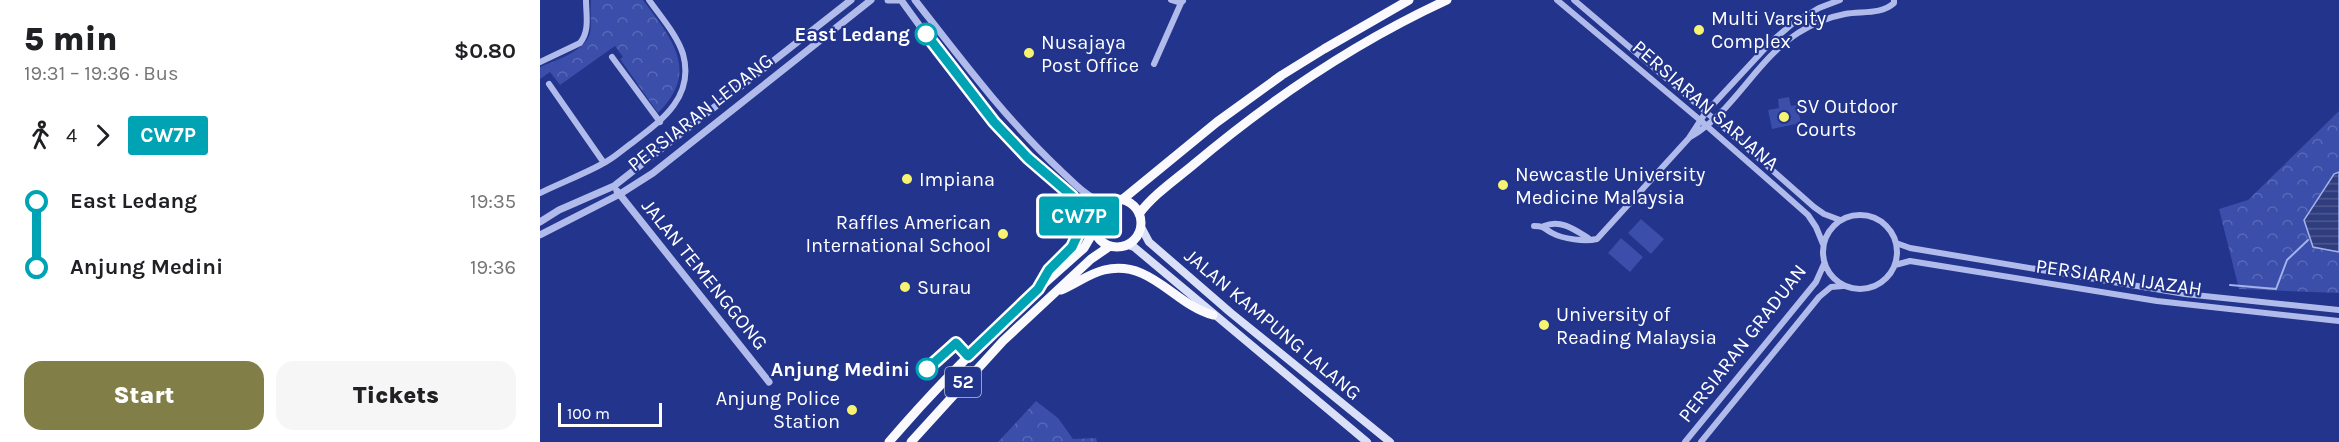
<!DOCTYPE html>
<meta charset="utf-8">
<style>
:root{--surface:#fff;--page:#f6f6f6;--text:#202124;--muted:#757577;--accent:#817f47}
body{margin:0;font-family:Karla,sans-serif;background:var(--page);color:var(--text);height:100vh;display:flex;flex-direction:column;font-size:22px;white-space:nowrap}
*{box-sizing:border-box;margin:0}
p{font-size:20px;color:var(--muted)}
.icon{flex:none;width:33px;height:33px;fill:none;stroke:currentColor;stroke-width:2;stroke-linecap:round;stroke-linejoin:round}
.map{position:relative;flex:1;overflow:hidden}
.side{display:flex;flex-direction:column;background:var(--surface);width:540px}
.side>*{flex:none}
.badge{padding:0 12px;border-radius:4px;font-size:21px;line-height:39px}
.scale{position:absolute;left:18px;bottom:15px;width:104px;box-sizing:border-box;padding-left:6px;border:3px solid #fff;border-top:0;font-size:16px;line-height:21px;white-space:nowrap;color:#fff;-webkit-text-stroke:4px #22348b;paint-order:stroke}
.map>.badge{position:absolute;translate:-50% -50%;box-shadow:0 0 0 3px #fff}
.legs{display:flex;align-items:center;gap:9px;height:66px;padding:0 24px;font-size:20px}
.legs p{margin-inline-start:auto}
.head{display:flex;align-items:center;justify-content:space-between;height:102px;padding:0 24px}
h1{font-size:33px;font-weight:800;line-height:45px}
.cta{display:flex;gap:12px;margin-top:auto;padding:12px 24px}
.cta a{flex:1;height:69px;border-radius:18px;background:var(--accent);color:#fff;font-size:24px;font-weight:800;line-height:69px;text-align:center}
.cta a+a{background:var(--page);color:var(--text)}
ul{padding:0 24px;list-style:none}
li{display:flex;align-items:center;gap:21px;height:66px;font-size:22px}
li i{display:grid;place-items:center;width:9px;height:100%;margin:0 8px;background:currentColor}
li i::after{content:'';width:15px;height:15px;margin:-8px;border:4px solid;border-radius:50%;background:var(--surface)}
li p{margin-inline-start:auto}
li:first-child i{background:linear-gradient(#0000 50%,currentColor 0)}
li:last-child i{background:linear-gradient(currentColor 50%,#0000 0)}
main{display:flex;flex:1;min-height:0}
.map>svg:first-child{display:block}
.park{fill:url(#park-crowns)}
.pitch{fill:#3a4eaa}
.water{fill:url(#water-rules);stroke:#a4b2ec;stroke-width:1.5}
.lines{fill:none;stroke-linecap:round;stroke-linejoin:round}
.stream{stroke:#a4b2ec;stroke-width:2}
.minor{stroke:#b0bbeb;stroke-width:6}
.tertiary{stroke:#b0bbeb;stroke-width:7}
.secondary{stroke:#dbe0f9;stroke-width:8}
.trunk{stroke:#fafafe;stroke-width:9}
.line-1-casing{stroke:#fff;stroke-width:14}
.line-1{stroke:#00a3b4;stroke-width:9}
.poi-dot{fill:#f7f372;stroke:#22348b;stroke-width:2}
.stop-1-dot{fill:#fff;stroke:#00a3b4;stroke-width:3}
.labels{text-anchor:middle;stroke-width:4.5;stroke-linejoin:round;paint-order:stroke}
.shield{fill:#22348b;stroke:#bdc2dc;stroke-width:1.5}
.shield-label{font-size:18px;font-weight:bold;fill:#fff}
.poi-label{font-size:20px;fill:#fff;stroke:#22348b;text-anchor:start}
.stop-label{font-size:20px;font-weight:bold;fill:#fff;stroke:#22348b;text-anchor:end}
.street-label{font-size:20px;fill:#fff;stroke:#22348b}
</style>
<main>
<section class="side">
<div class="head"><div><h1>5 min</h1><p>19:31 – 19:36 · Bus</p></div><b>$0.80</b></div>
<div class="legs"><svg class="icon" aria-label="walk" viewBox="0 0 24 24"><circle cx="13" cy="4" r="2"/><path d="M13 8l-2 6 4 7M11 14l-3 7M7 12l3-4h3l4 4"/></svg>4<svg class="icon" aria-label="forward" viewBox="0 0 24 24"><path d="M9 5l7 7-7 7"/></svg><b class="badge" style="background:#00a3b4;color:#fff">CW7P</b></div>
<ul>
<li><i style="color:#00a3b4"></i><b>East Ledang</b><p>19:35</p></li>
<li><i style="color:#00a3b4"></i><b>Anjung Medini</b><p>19:36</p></li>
</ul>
<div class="cta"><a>Start</a><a>Tickets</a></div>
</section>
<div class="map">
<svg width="1799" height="442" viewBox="0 0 1799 442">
<defs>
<pattern id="park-crowns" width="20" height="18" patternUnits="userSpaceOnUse" patternTransform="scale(1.5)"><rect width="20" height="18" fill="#3a4eaa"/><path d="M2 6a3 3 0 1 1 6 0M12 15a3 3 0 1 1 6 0" fill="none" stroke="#5869b7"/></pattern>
<pattern id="water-rules" width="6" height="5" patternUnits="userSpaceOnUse" patternTransform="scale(1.5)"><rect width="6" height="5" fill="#2f3c7e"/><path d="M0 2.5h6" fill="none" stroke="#4e5991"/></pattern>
</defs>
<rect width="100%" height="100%" fill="#22348b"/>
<path class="park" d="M 51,0 L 103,0 C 131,38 161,71 118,113 L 80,59 L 83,57 L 75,46 L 20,85 L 10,72 L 0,79 L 0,67 C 15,60 45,52 50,33 C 52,23 50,10 51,0 Z
M 1799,111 L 1799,293 L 1699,289 L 1679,209 L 1708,200 Z
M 496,401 L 518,418 L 533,439 L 556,438 L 557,442 L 458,442 Z"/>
<path class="pitch" d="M 1249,97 L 1251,106 L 1257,105 L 1261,123 L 1232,129 L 1228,110 L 1239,108 L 1238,99 Z
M 1101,219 L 1124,239 L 1111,254 L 1088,233 Z
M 1081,238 L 1103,257 L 1090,272 L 1068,253 Z"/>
<path class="water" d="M 1799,172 L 1799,252 L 1773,247 L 1764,220 L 1794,174 Z"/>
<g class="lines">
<path class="stream" d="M 1690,285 L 1736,289 L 1747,260 L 1768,240"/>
<path class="minor" d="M 631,0 L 641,3 L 643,1
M 1017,0 L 1160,120 L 1268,215 L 1276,227 L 1283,244
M 1034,0 L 1166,112 L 1274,207 L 1284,214 L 1300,220
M 72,57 L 120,122
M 0,62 L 40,43 C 50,31 46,15 46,0
M 614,64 L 641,3
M 9,84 L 64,163
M 1152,136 C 1194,111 1216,60 1258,33 C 1272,24 1289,17 1305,14 C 1322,11 1341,15 1354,3 L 1354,0
M 0,193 C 20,183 42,175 62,164 C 73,159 82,150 92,143 C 121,121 155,97 143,54 C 137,35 121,17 109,0
M1283 252a37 37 0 1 1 74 0a37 37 0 1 1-74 0Z
M 994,226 C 1005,226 1003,228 1012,233 C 1023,239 1045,242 1057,239 L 1149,138 L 1166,112 L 1231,42 L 1252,24 L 1279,8 L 1300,0
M 1004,226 C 1020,219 1034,229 1048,238
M 1356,243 L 1370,248 L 1645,294 L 1799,310
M 1355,265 L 1370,261 L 1617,301 L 1799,321
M 1145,442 L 1276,282 L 1284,264
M 1161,442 L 1279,297 L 1291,287 L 1303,286"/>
<path class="tertiary" d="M 348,0 L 358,0
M 361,0 C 397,50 433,99 475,144 C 497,167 541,195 553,222
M 375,0 C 421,59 465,118 520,170 C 532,181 547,198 564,203
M 77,191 L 229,382
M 0,222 L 19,210 L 74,186 L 311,0
M 0,235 L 80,194 L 113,173 L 331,0"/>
<path class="secondary" d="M 601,227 L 609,242 L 691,313 L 850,442
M 588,245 L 594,247 L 827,442"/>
<path class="trunk" d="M553 223a24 24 0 1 1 48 0a24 24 0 1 1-48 0Z
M 583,199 L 677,122 L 742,75 L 784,49 L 869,0
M 599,214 C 613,195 635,180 653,165 C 730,100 816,42 907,0
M 503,279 C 524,251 556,235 532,196
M 521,290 C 536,284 548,274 564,270 C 611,259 633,304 673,315
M 349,442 C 409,372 474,309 544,248 L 554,231
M 371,442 L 463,341 L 551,259 L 570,246"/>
</g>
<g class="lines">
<defs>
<path id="line-1" d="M 386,34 L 454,122 L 488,158 L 532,196 L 540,219 L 540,230 L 532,247 L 509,270 L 498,289 L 428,356 L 416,343 L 387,369"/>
</defs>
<use href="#line-1" class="line-1-casing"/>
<use href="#line-1" class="line-1"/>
</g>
<g class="poi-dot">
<circle cx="1159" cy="30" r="6"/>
<circle cx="489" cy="53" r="6"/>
<circle cx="1244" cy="117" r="6"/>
<circle cx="367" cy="179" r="6"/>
<circle cx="963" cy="185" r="6"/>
<circle cx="463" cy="234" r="6"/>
<circle cx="365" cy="287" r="6"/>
<circle cx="1004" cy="325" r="6"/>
<circle cx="312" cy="410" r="6"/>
</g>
<g class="stop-1-dot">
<circle cx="386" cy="34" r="10"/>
<circle cx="387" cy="369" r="10"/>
</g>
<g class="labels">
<rect class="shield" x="405" y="367" width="36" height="30" rx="4.5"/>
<g class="shield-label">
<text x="423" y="388">52</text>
</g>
<g class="poi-label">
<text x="1171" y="25">Multi Varsity<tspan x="1171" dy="23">Complex</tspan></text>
<text x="501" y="49">Nusajaya<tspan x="501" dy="23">Post Office</tspan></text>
<text x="1256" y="113">SV Outdoor<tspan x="1256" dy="23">Courts</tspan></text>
<text x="975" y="181">Newcastle University<tspan x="975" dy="23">Medicine Malaysia</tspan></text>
<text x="379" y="186">Impiana</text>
<text x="451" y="229" text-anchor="end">Raffles American<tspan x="451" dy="23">International School</tspan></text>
<text x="377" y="294">Surau</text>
<text x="1016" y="321">University of<tspan x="1016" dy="23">Reading Malaysia</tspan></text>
<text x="300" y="405" text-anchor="end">Anjung Police<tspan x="300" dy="23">Station</tspan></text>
</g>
<g class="stop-label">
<text x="370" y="41">East Ledang</text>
<text x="370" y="376">Anjung Medini</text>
</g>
<g class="street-label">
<text transform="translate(1166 105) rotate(41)" y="7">PERSIARAN SARJANA</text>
<text transform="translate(160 112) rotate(-38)" y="7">PERSIARAN LEDANG</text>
<text transform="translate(165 274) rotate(51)" y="7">JALAN TEMENGGONG</text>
<text transform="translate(1579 277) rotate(8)" y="7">PERSIARAN IJAZAH</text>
<text transform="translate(733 324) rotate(40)" y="7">JALAN KAMPUNG LALANG</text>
<text transform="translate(1202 343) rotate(-52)" y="7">PERSIARAN GRADUAN</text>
</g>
</g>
</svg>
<div class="scale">100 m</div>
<b class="badge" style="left:539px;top:216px;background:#00a3b4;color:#fff">CW7P</b>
</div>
</main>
